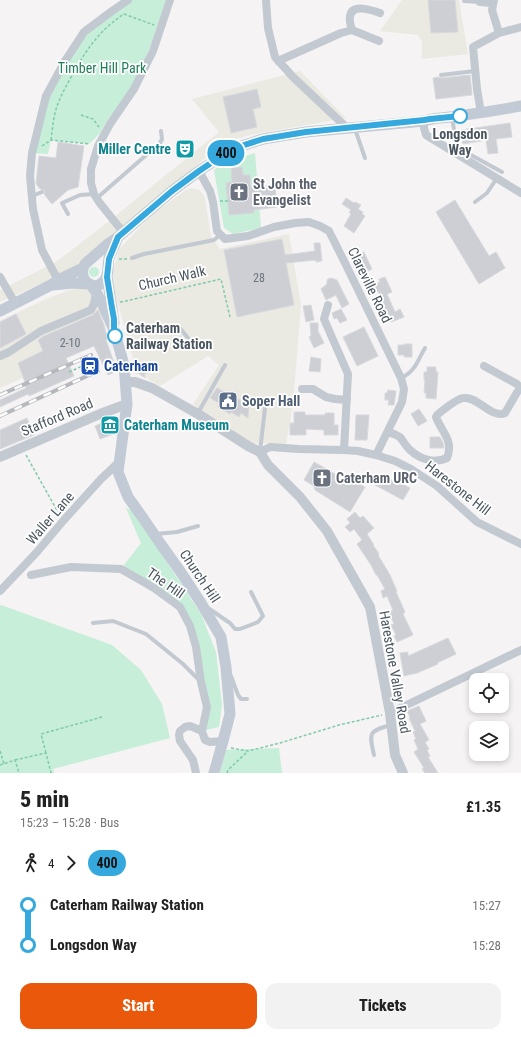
<!DOCTYPE html>
<meta charset="utf-8">
<style>
:root{--surface:#fff;--page:#f2f2f2;--text:#222;--muted:#767676;--accent:#ea580c}
body{margin:0;font-family:"Roboto Condensed",sans-serif;background:var(--page);color:var(--text);height:100vh;display:flex;flex-direction:column;font-size:15px;white-space:nowrap}
*{box-sizing:border-box;margin:0}
p{font-size:13px;color:var(--muted)}
.icon{flex:none;width:22px;height:22px;fill:none;stroke:currentColor;stroke-width:2;stroke-linecap:round;stroke-linejoin:round}
.map{position:relative;height:773px;overflow:hidden}
.side{display:flex;flex-direction:column;background:var(--surface);flex:1}
.side>*{flex:none}
.badge{padding:0 8px;border-radius:13px;font-size:14px;line-height:26px}
.tools{position:absolute;left:469px;top:673px;display:grid;gap:8px}
.tools a{display:grid;place-items:center;width:40px;height:40px;border-radius:8px;background:var(--surface);box-shadow:0 2px 6px #0003;font-size:20px}
.map>.badge{position:absolute;translate:-50% -50%;box-shadow:0 0 0 2px #fff}
.legs{display:flex;align-items:center;gap:6px;height:44px;padding:0 20px;font-size:13px}
.legs p{margin-inline-start:auto}
.overview{display:flex;align-items:center;justify-content:space-between;height:68px;padding:0 20px}
h1{font-size:22px;font-weight:800;line-height:30px}
.primary-button{display:flex;gap:8px;margin-top:auto;padding:8px 20px}
.primary-button a{flex:1;height:46px;border-radius:12px;background:var(--accent);color:#fff;font-size:16px;font-weight:800;line-height:46px;text-align:center}
.primary-button a+a{background:var(--page);color:var(--text)}
ul{padding:0 20px;list-style:none}
li{display:flex;align-items:center;gap:14px;height:40px;font-size:15px}
li i{display:grid;place-items:center;width:6px;height:100%;margin:0 5px;background:currentColor}
li i::after{content:'';width:10px;height:10px;margin:-5px;border:3px solid;border-radius:50%;background:var(--surface)}
li p{margin-inline-start:auto}
li:first-child i{background:linear-gradient(#0000 50%,currentColor 0)}
li:last-child i{background:linear-gradient(currentColor 50%,#0000 0)}
.map>svg:first-child{display:block}
.commercial{fill:#eae9e2}
.green{fill:#c6eed8}
.building{fill:#cdcfd5;stroke:#d7d9dd}
.lines{fill:none;stroke-linecap:round;stroke-linejoin:round}
.path{stroke:#80caab;stroke-width:1.5;stroke-dasharray:3 2;stroke-linecap:butt}
.service{stroke:#c2c9d0;stroke-width:4}
.minor{stroke:#c2c9d0;stroke-width:8}
.tertiary{stroke:#c2c9d0;stroke-width:10}
.secondary{stroke:#c2cad5;stroke-width:11}
.rail-casing{stroke:#b5b8bc;stroke-width:4}
.rail{stroke:#fff;stroke-width:2.5;stroke-dasharray:8;stroke-linecap:butt}
.line-1-casing{stroke:#fff;stroke-width:9}
.line-1{stroke:#35a9de;stroke-width:6}
.stop-1-dot{fill:#fff;stroke:#35a9de;stroke-width:2}
.labels{text-anchor:middle;stroke-width:3.5;stroke-linejoin:round;paint-order:stroke}
.number-label{font-size:12px;fill:#6c747c}
.park-label{font-size:14px;fill:#1e7e55;stroke:#fff}
.stop-label{font-size:14px;font-weight:bold;fill:#4b555f;stroke:#fff}
.culture-label{font-size:14px;font-weight:bold;fill:#0d838f;stroke:#fff;text-anchor:end}
.worship-label{font-size:14px;font-weight:bold;fill:#5b616d;stroke:#fff;text-anchor:start}
.street-label{font-size:14px;fill:#4b555f;stroke:#fff}
.transit-label{font-size:14px;font-weight:bold;fill:#164399;stroke:#fff;text-anchor:start}
.service-label{font-size:14px;font-weight:bold;fill:#4e5e75;stroke:#fff;text-anchor:start}
</style>
<div class="map">
<svg width="521" height="773" viewBox="0 0 521 773">
<rect width="100%" height="100%" fill="#f5f3f3"/>
<path class="commercial" d="M 402,0 L 459,0 L 468,54 L 422,59 L 422,41 L 418,35 L 380,31 Z
M 300,71 L 346,118 L 250,135 L 226,142 L 208,156 L 125,224 L 77,268 L 0,302 L 0,290 L 56,262 L 103,226 L 219,132 L 192,99 Z
M 191,188 L 199,190 L 203,194 L 205,199 L 211,236 L 220,249 L 289,234 L 301,305 L 293,404 L 286,444 L 249,443 L 211,418 L 193,404 L 219,365 L 208,356 L 160,386 L 147,378 L 133,373 L 133,359 L 125,328 L 115,294 L 110,282 L 119,249 L 153,214 L 186,190 Z
M 77,287 L 91,291 L 100,309 L 107,337 L 106,340 L 0,388 L 0,321 L 46,299 Z"/>
<path class="green" d="M 128,0 L 166,0 L 151,44 L 138,75 L 132,86 L 105,124 L 100,133 L 89,144 L 51,140 L 48,154 L 32,153 L 46,96 L 84,32 Z
M 255,153 L 261,228 L 233,234 L 224,228 L 214,170 L 222,164 Z
M89 272a5 5 0 1 1 10 0a5 5 0 1 1-10 0Z
M 126,508 L 133,511 L 201,614 L 216,652 L 222,705 L 219,727 L 202,731 L 207,707 L 191,626 L 180,607 L 121,569 L 141,543 Z
M 1,605 L 112,645 L 141,670 L 162,704 L 170,738 L 53,769 L 54,773 L 0,773 L 0,606 Z
M 279,748 L 282,773 L 220,773 L 226,750 Z"/>
<path class="building" d="M 428,0 L 455,0 L 458,32 L 431,33 Z
M 470,75 L 472,95 L 436,99 L 433,78 L 438,77 L 441,78 Z
M 257,89 L 261,107 L 253,109 L 257,127 L 231,133 L 223,97 Z
M 510,123 L 512,137 L 496,139 L 498,153 L 488,154 L 486,140 L 463,144 L 461,130 Z
M 58,142 L 84,146 L 78,187 L 68,190 L 52,204 L 44,194 L 45,192 L 44,190 L 40,189 L 36,184 L 39,156 L 56,158 Z
M 242,167 L 243,175 L 250,175 L 251,187 L 275,185 L 277,207 L 254,210 L 254,213 L 229,215 L 226,183 L 232,182 L 231,168 Z
M 346,198 L 354,203 L 355,202 L 361,205 L 358,209 L 363,212 L 362,214 L 365,216 L 354,233 L 344,226 L 351,214 L 349,212 L 351,210 L 342,204 Z
M 455,200 L 489,256 L 496,252 L 505,268 L 479,284 L 436,212 Z
M 282,239 L 285,255 L 315,251 L 314,243 L 320,243 L 322,261 L 316,262 L 316,260 L 286,263 L 294,305 L 237,317 L 224,250 Z
M 364,252 L 372,269 L 362,274 L 354,257 Z
M 385,277 L 392,292 L 387,294 L 395,312 L 400,309 L 404,317 L 391,322 L 384,307 L 385,307 L 378,291 L 377,292 L 374,284 L 380,282 L 379,279 Z
M 331,278 L 337,280 L 349,304 L 342,308 L 336,295 L 326,300 L 321,289 L 327,284 L 327,280 L 328,279 Z
M 311,305 L 314,320 L 306,322 L 303,306 Z
M 341,309 L 347,320 L 340,323 L 337,318 L 334,319 L 332,313 Z
M 98,310 L 104,325 L 107,337 L 106,340 L 117,371 L 108,375 L 94,346 L 66,358 L 74,376 L 29,396 L 28,394 L 0,407 L 0,400 L 26,388 L 25,386 L 26,385 L 18,363 L 43,351 L 38,340 L 44,336 L 93,315 Z
M 16,314 L 26,334 L 0,348 L 0,322 Z
M 310,323 L 318,323 L 318,331 L 324,343 L 314,348 L 309,337 L 311,336 Z
M 364,327 L 378,356 L 357,366 L 343,337 Z
M 404,344 L 412,344 L 412,357 L 404,357 L 404,355 L 398,355 L 398,345 L 404,345 Z
M 311,357 L 321,359 L 320,372 L 309,371 Z
M 141,362 L 142,366 L 147,364 L 149,372 L 144,374 L 145,378 L 135,370 L 134,364 Z
M 427,367 L 436,367 L 436,372 L 438,372 L 436,399 L 426,398 L 426,393 L 424,393 L 425,380 L 424,380 L 424,372 L 427,372 Z
M 217,388 L 249,405 L 248,418 L 241,413 L 239,417 L 231,412 L 230,414 L 218,407 L 219,403 L 210,398 Z
M 388,390 L 396,391 L 394,405 L 388,405 L 389,400 L 385,400 L 385,393 L 387,393 Z
M 419,409 L 427,421 L 418,426 L 411,414 Z
M 294,412 L 305,412 L 305,415 L 325,415 L 325,413 L 334,413 L 334,425 L 338,425 L 338,435 L 324,435 L 324,430 L 306,429 L 306,435 L 290,435 L 290,423 L 294,423 Z
M 356,415 L 369,415 L 367,440 L 355,440 Z
M 27,418 L 34,435 L 0,449 L 0,430 Z
M 112,419 L 117,429 L 116,433 L 100,439 L 95,426 Z
M 430,437 L 440,437 L 443,443 L 444,448 L 430,448 Z
M 314,462 L 342,478 L 344,475 L 365,487 L 350,512 L 315,490 L 314,486 L 304,480 Z
M 381,474 L 401,485 L 402,484 L 410,488 L 403,500 L 375,485 Z
M 355,512 L 360,518 L 363,516 L 374,528 L 367,534 L 374,545 L 373,545 L 379,554 L 378,555 L 390,575 L 397,591 L 396,592 L 405,612 L 403,614 L 413,635 L 397,642 L 394,636 L 396,635 L 391,625 L 394,624 L 389,612 L 393,610 L 387,596 L 383,598 L 381,591 L 385,589 L 377,575 L 376,575 L 371,565 L 357,544 L 362,540 L 354,529 L 350,532 L 345,527 L 350,523 L 347,519 Z
M 448,638 L 456,654 L 437,663 L 438,664 L 417,673 L 404,676 L 400,653 L 408,652 L 408,656 Z
M 419,706 L 426,721 L 420,724 L 429,740 L 425,742 L 429,749 L 427,750 L 430,756 L 428,757 L 438,773 L 425,773 L 422,769 L 424,768 L 414,752 L 418,749 L 414,740 L 416,739 L 413,732 L 415,731 L 409,718 L 410,717 L 407,711 Z"/>
<g class="lines">
<path class="path" d="M 81,115 L 93,119 L 99,127
M 51,140 C 52,131 53,122 55,113 C 58,101 64,90 70,79 C 84,53 98,31 124,14 L 154,25
M 42,146 L 51,140 L 90,144
M 220,201 L 228,201
M 119,259 L 127,259
M 120,302 L 126,301 L 221,279 L 230,317
M 69,372 L 100,358
M 26,455 L 59,514
M 231,748 L 248,751 L 280,743 L 339,725 L 382,715
M 0,751 L 4,764
M 46,753 L 41,734 L 102,717
M 15,760 L 46,753 L 51,773
M 0,765 L 15,760 L 19,773
M 227,773 L 228,770 L 248,751"/>
<path class="service" d="M 464,1 L 480,2
M 441,75 L 475,71
M 452,117 L 456,142 L 460,149 L 502,172
M 355,129 L 365,158
M 32,196 L 42,192
M 97,198 L 160,143 L 162,139 L 161,131
M 475,202 L 487,193 L 497,178
M 68,214 L 62,203 L 80,195 L 94,194
M 132,258 L 144,254 L 214,240 L 220,235
M 143,326 L 160,330 L 173,327 L 179,327 L 188,338
M 401,378 C 416,371 417,361 425,348
M 198,413 L 225,365
M 260,451 L 266,400
M 156,534 L 177,532 L 198,526
M 208,608 L 230,623 L 235,629 L 240,629 L 258,622 L 263,616 L 251,592
M 93,623 L 113,621 L 146,634 L 183,664 L 199,680
M 231,676 L 238,695 L 241,699 L 247,699
M 374,755 C 369,733 368,731 391,725"/>
<path class="minor" d="M 266,0 L 268,28 L 275,57 L 293,77 L 347,128
M 494,0 L 492,10 L 499,33
M 480,2 L 492,3
M 352,30 C 351,26 349,22 350,17 C 351,3 372,10 380,13
M 278,61 L 341,33 L 352,30 L 379,41
M 481,113 L 477,89 L 473,47 L 499,33 L 521,27
M 424,121 L 424,128 L 426,135 L 521,193
M 199,171 L 210,191 L 213,202 L 217,231 L 225,239 L 248,236 L 274,227 L 295,223 L 309,222 L 320,226 L 329,231 L 346,265 L 401,378 L 404,389 L 402,402 L 376,455
M 123,232 L 99,202 L 94,194 L 91,183 L 91,169 L 98,146 L 110,124 L 134,89 L 153,51 L 170,0
M 0,277 L 15,303
M 58,280 L 42,250 L 33,209 L 30,176 L 32,153 L 46,96 L 65,61 L 84,32 L 112,11 L 128,0
M 328,305 L 324,319 L 348,374 L 344,450
M 0,356 L 9,352 L 41,331 L 91,310 C 95,304 95,299 96,292
M 302,389 L 313,389 L 326,397 L 335,399 L 347,400
M 388,432 C 392,433 397,435 400,437 C 403,441 406,446 410,450 C 420,459 434,464 447,458 C 454,440 442,433 436,417 L 437,415 C 443,410 458,398 464,398 C 477,396 492,419 505,413 L 519,389 L 519,387 L 517,384 L 484,366
M 260,452 L 270,447 L 299,449 L 344,450 L 358,451 L 376,455 L 395,461 L 411,469 L 437,486 L 477,522 L 521,544
M 31,575 L 71,567 L 121,569 L 154,588 L 180,607 L 190,626 L 196,647 L 201,682 L 207,707 L 202,731 L 205,740 L 210,742 L 223,741
M 0,591 L 37,552 L 63,521 L 101,479 L 119,462
M 390,713 L 521,650
M 196,773 L 193,760 L 180,741 L 179,735 L 180,731 L 185,727 L 190,726 L 202,731"/>
<path class="tertiary" d="M 125,382 L 135,382 L 152,388 L 198,414 L 248,446 L 260,452 L 268,465 L 300,497 L 327,531 L 370,607 L 390,713 L 395,755 L 403,773
M 0,457 L 100,414 L 127,404"/>
<path class="secondary" d="M 118,237 C 115,244 112,251 109,258 C 107,266 110,276 103,282 C 92,293 77,278 85,264 L 108,244 L 118,237 L 172,191 L 199,171 L 232,149 L 263,139 L 306,132 L 424,121 C 435,117 447,118 458,116 C 479,113 500,110 521,106
M 107,277 L 112,308 L 114,323
M 90,284 L 96,292 L 102,303 L 114,330 L 124,365 L 127,404 L 118,472 L 128,497 L 143,518 L 160,543 L 180,571 L 201,603 L 221,637 L 226,667 L 230,714 L 223,741 L 214,773
M 53,285 L 73,283 L 88,284
M 0,311 L 51,285 L 58,280 L 83,268"/>
<defs>
<path id="rail" d="M 0,395 L 91,355
M 0,416 L 98,371"/>
</defs>
<use href="#rail" class="rail-casing"/>
<use href="#rail" class="rail"/>
</g>
<g class="lines">
<defs>
<path id="line-1" d="M 115,336 L 114,330 L 114,319 L 112,308 L 107,277 L 109,259 L 118,237 L 172,191 L 199,171 L 232,149 L 263,139 L 306,132 L 424,120 L 430,119 L 460,116"/>
</defs>
<use href="#line-1" class="line-1-casing"/>
<use href="#line-1" class="line-1"/>
</g>
<defs>
<symbol id="theatre-square" viewBox="-11 -11 22 22"><rect x="-9" y="-9" width="18" height="18" rx="4" fill="#0f9aa8" stroke="#fff"/><path d="M-5-5.5Q0-4 5-5.5V0Q5 5 0 6Q-5 5-5 0ZM-3.3-2.5H-1v1.5H-3.3ZM1-2.5H3.3v1.5H1ZM-2.8 1Q0 5.5 2.8 1Z" fill="#fff"/></symbol>
<symbol id="church-square" viewBox="-11 -11 22 22"><rect x="-9" y="-9" width="18" height="18" rx="4" fill="#6b7280" stroke="#fff"/><path d="M-1.2-6h2.4v3.5h3.3v2.4h-3.3V6h-2.4V-.1h-3.3v-2.4h3.3Z" fill="#fff"/></symbol>
<symbol id="station-square" viewBox="-11 -11 22 22"><rect x="-9" y="-9" width="18" height="18" rx="4" fill="#1a4fb4" stroke="#fff"/><path d="M-3-6H3Q5-6 5-4V2Q5 4 3 4L4.5 6H3L1.5 4h-3L-3 6H-4.5L-3 4Q-5 4-5 2V-4Q-5-6-3-6ZM-3.5-4v3h7v-3ZM-3.5 1v1.5H-2V1ZM2 1v1.5H3.5V1Z" fill="#fff"/></symbol>
<symbol id="civic-square" viewBox="-11 -11 22 22"><rect x="-9" y="-9" width="18" height="18" rx="4" fill="#5c6f8a" stroke="#fff"/><path d="M-.6-6.5H3V-4.5H.6V-3L4-1V1h2V6H-6V1h2V-1L-.6-3ZM-1.2 2.5V6h2.4V2.5Z" fill="#fff"/></symbol>
<symbol id="museum-square" viewBox="-11 -11 22 22"><rect x="-9" y="-9" width="18" height="18" rx="4" fill="#0f9aa8" stroke="#fff"/><path d="M0-6L6-3V-2H-6V-3ZM-5-1h2V3h-2ZM-1-1h2V3h-2ZM3-1h2V3H3ZM-6 4H6V6H-6Z" fill="#fff"/></symbol>
</defs>
<g fill-rule="evenodd">
<use href="#theatre-square" x="174" y="138" width="22" height="22"/>
<use href="#church-square" x="228" y="181" width="22" height="22"/>
<use href="#station-square" x="79" y="355" width="22" height="22"/>
<use href="#civic-square" x="217" y="390" width="22" height="22"/>
<use href="#museum-square" x="99" y="414" width="22" height="22"/>
<use href="#church-square" x="311" y="467" width="22" height="22"/>
</g>
<g class="stop-1-dot">
<circle cx="460" cy="116" r="7"/>
<circle cx="115" cy="336" r="7"/>
</g>
<g class="labels">
<g class="number-label">
<text x="259" y="282">28</text>
<text x="70" y="347">2-10</text>
</g>
<g class="park-label">
<text x="102" y="73">Timber Hill Park</text>
</g>
<g class="stop-label">
<text x="460" y="139">Longsdon<tspan x="460" dy="16">Way</tspan></text>
<text x="126" y="333" text-anchor="start">Caterham<tspan x="126" dy="16">Railway Station</tspan></text>
</g>
<g class="culture-label">
<text x="171" y="154">Miller Centre</text>
<text x="124" y="430" text-anchor="start">Caterham Museum</text>
</g>
<g class="worship-label">
<text x="253" y="189">St John the<tspan x="253" dy="16">Evangelist</tspan></text>
<text x="336" y="483">Caterham URC</text>
</g>
<g class="street-label">
<text transform="translate(172 278) rotate(-13)" y="5">Church Walk</text>
<text transform="translate(370 285) rotate(64)" y="5">Clareville Road</text>
<text transform="translate(57 417) rotate(-23)" y="5">Stafford Road</text>
<text transform="translate(458 488) rotate(38)" y="5">Harestone Hill</text>
<text transform="translate(50 518) rotate(-49)" y="5">Waller Lane</text>
<text transform="translate(200 576) rotate(56)" y="5">Church Hill</text>
<text transform="translate(166 583) rotate(35)" y="5">The Hill</text>
<text transform="translate(395 672) rotate(80)" y="5">Harestone Valley Road</text>
</g>
<g class="transit-label">
<text x="104" y="371">Caterham</text>
</g>
<g class="service-label">
<text x="242" y="406">Soper Hall</text>
</g>
</g>
</svg>
<div class="tools">
<a><svg class="icon" aria-label="locate" viewBox="0 0 24 24"><circle cx="12" cy="12" r="6"/><path d="M12 2v4M12 18v4M2 12h4M18 12h4"/></svg></a>
<a><svg class="icon" aria-label="layers" viewBox="0 0 24 24"><path d="M12 4l9 5-9 5-9-5zM3 14l9 5 9-5"/></svg></a>
</div>
<b class="badge" style="left:226px;top:153px;background:#35a9de;color:#111">400</b>
</div>
<section class="side">
<div class="overview"><div><h1>5 min</h1><p>15:23 – 15:28 · Bus</p></div><b>£1.35</b></div>
<div class="legs"><svg class="icon" aria-label="walk" viewBox="0 0 24 24"><circle cx="13" cy="4" r="2"/><path d="M13 8l-2 6 4 7M11 14l-3 7M7 12l3-4h3l4 4"/></svg>4<svg class="icon" aria-label="forward" viewBox="0 0 24 24"><path d="M9 5l7 7-7 7"/></svg><b class="badge" style="background:#35a9de;color:#111">400</b></div>
<ul>
<li><i style="color:#35a9de"></i><b>Caterham Railway Station</b><p>15:27</p></li>
<li><i style="color:#35a9de"></i><b>Longsdon Way</b><p>15:28</p></li>
</ul>
<div class="primary-button"><a>Start</a><a>Tickets</a></div>
</section>
